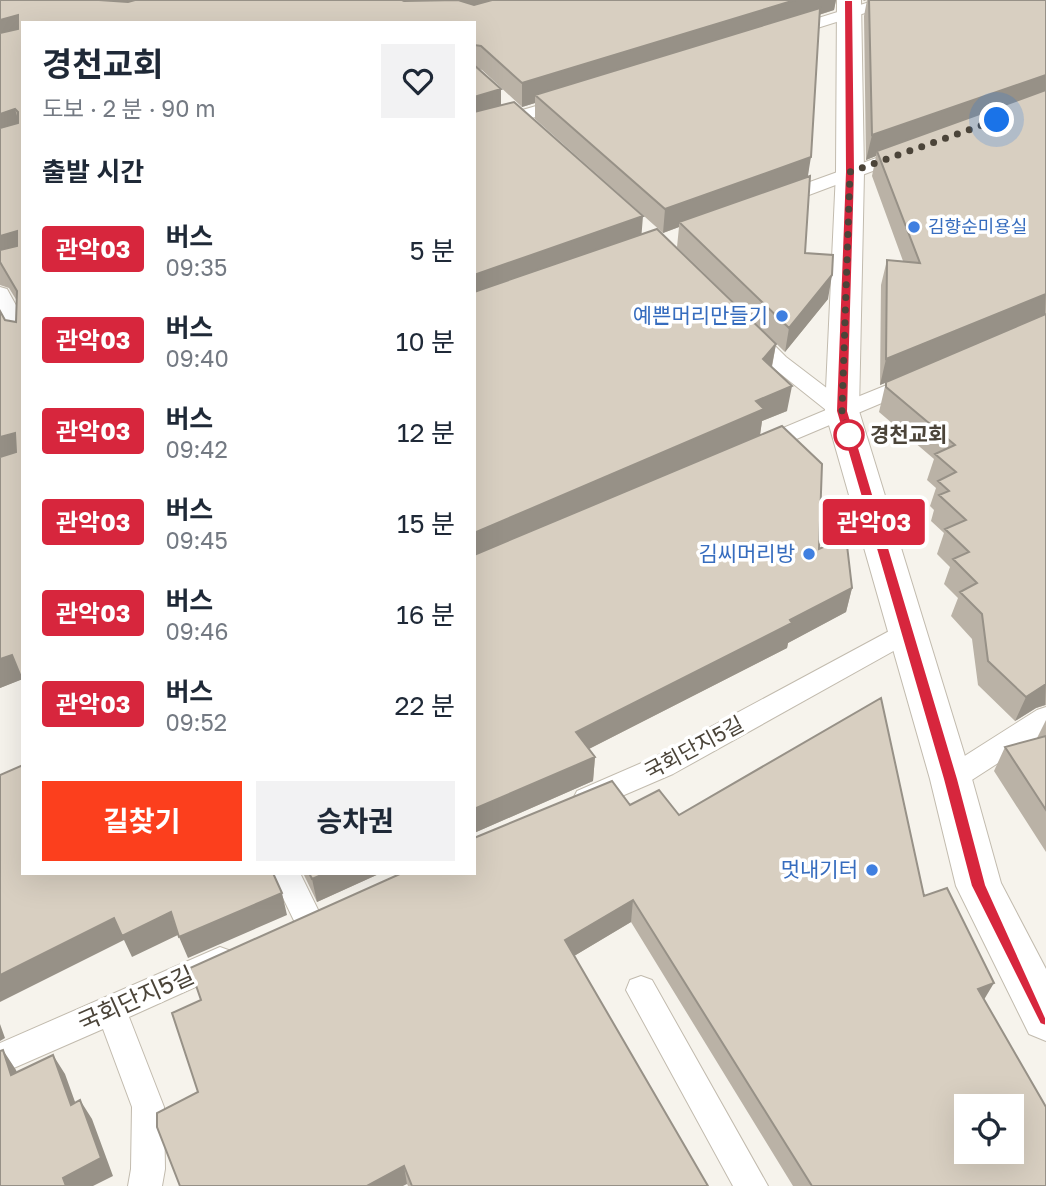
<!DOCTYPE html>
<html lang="ko">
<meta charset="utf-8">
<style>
:root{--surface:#fff;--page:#f2f2f3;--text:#1f2937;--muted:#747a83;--accent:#fc3f1d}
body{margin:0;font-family:"Golos Text","Noto Sans KR",sans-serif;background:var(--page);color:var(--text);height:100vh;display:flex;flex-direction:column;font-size:26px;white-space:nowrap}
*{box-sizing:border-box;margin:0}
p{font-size:23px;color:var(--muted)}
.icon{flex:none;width:38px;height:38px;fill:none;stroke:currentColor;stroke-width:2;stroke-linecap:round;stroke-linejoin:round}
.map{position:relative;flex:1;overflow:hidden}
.side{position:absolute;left:21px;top:21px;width:455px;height:854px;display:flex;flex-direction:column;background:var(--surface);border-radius:0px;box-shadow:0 7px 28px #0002}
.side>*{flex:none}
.badge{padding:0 14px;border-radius:5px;font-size:24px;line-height:46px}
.tools{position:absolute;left:954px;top:1094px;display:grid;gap:14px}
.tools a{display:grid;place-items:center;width:70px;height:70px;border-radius:0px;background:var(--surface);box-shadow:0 7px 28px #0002;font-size:35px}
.you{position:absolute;width:35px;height:35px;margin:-18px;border:5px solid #fff;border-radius:50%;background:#1a73e8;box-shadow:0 0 0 10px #1a73e833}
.map>.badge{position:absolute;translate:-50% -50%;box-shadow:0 0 0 4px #fff}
h2{padding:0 21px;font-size:26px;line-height:63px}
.round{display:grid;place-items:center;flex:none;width:74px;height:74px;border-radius:0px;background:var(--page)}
.head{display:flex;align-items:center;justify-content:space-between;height:119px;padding:0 21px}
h1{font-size:33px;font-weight:700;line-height:52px}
.button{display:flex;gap:14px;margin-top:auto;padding:14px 21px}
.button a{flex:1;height:80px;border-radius:0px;background:var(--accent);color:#fff;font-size:28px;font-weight:700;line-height:80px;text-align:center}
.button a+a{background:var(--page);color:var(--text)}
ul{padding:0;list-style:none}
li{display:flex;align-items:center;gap:21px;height:91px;padding:0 21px}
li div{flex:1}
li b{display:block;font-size:26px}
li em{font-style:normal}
li .badge{min-width:77px;font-weight:700;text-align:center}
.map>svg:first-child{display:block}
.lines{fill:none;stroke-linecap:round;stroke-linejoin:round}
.service-casing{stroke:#c2bbae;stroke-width:2}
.tertiary-casing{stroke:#c2bbae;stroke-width:2}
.service{fill:#fff;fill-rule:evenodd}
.tertiary{fill:#fff;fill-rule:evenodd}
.wall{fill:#bab2a6}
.shaded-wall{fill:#979187}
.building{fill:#d8cfc1;stroke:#979187;stroke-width:2;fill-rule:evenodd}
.line{fill:#d7263d;stroke:#fff;stroke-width:2}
.walk{stroke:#4b4439;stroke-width:7;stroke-dasharray:0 12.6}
.shop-dot{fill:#3f7fe0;stroke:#fff;stroke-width:2.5}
.stop-dot{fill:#fff;stroke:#d7263d;stroke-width:3.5}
.labels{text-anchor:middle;stroke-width:7;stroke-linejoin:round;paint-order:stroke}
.far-shop-label{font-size:18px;fill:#366cbe;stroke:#fff;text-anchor:start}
.shop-label{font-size:21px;fill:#366cbe;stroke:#fff;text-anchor:end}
.stop-label{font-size:21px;font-weight:bold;fill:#4b4439;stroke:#fff;text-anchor:start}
.street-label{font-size:21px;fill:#4b4439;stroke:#fff}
.near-street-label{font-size:24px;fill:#4b4439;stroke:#fff}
</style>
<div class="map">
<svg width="1046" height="1186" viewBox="0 0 1046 1186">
<rect width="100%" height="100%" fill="#f6f3ec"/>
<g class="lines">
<defs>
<path id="service" d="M 876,0 L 900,0 L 897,3 L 795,35 L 783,35 L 781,32 L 783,29 Z
M 567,97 L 576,102 L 573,106 L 474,135 L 474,124 Z
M 904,148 L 910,149 L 913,153 L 910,157 L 785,204 L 778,206 L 769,200 L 771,196 Z
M 0,287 L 7,289 L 23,318 L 23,345 L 16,344 L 0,313 Z
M 751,327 L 758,329 L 786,357 L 845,402 L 914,374 L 922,376 L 925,381 L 922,386 L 768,451 L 760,454 L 752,451 L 749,446 L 752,441 L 826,410 L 772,367 L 744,339 L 741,334 L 744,329 Z
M 906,622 L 915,625 L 919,632 L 915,639 L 673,774 L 587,811 L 577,807 L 573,799 L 577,791 L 653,758 Z
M 1046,707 L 1046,732 L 961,787 L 951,791 L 941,787 L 937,779 L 941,771 L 1037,710 Z
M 271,873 L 300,873 L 324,922 L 319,931 L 309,935 L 299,931 Z
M 220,947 L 231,951 L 235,961 L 231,971 L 129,1017 L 164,1107 L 165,1169 L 162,1186 L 128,1186 L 131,1169 L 132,1107 L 103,1029 L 0,1074 L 0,1043 Z
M 641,976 L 652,980 L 768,1186 L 733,1186 L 626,990 L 630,980 Z"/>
<path id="tertiary" d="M 837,0 L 861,0 L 864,172 L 859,411 L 972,779 L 1001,883 L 1046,969 L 1046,1041 L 1029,1034 L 956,886 L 930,779 L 825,411 L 836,172 Z"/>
</defs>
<use href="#service" class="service-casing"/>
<use href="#tertiary" class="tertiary-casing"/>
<use href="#service" class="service"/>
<use href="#tertiary" class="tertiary"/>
</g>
<path class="wall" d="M 0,0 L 404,1 L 405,1 L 404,0 L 836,0 L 834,10 L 819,15 L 808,176 L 805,253 L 828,299 L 785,352 L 677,247 L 679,227 L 663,233 L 535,119 L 535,103 L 522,107 L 482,70 L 479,69 L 501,105 L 641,234 L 776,344 L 772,367 L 787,411 L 762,421 L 760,435 L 679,470 L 819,549 L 852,588 L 846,612 L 788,643 L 787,648 L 589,749 L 595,757 L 593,781 L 474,833 L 474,23 L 23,23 L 22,679 L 0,688 L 0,311 L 5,320 L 16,322 L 17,301 L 9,288 L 0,285 Z
M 863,0 L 1046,0 L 1046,705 L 1036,708 L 1015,721 L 978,685 L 972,639 L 951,616 L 958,598 L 944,584 L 950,567 L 937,554 L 944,533 L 931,521 L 934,510 L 930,506 L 936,488 L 927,480 L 934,459 L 879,412 L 886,382 L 919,368 L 880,385 L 881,285 L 887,260 L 903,261 L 872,176 L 876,156 L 866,160 L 864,16 L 867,0 L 864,1 Z
M 1046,720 L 1046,852 L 994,771 L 1005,747 L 1037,738 Z
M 630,805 L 679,815 L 924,896 L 984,1000 L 1046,1186 L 793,1186 L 631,922 L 574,956 L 708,1186 L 408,1186 L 407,1184 L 198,1092 L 201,1000 Z
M 303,873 L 381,873 L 317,902 Z"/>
<path class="shaded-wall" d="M 97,0 L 173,0 L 103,23 Z
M 458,0 L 524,0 L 458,23 Z
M 795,0 L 836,0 L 834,10 L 542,101 L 535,95 L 535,103 L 522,107 L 522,83 Z
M 18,15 L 23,32 L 0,45 L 0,20 Z
M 1046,75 L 1046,96 L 877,151 L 876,156 L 866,160 L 872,135 Z
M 501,89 L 501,113 L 474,122 L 474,97 Z
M 15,109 L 22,133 L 0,141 L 0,114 Z
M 811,157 L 807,181 L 679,222 L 679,227 L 663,233 L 665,209 Z
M 643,216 L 641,241 L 474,300 L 474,275 Z
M 17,231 L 23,250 L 0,262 L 0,236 Z
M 832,275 L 828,299 L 785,352 L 789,328 Z
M 1046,294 L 1045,317 L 880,385 L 886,359 Z
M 776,344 L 771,370 L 763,359 Z
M 792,386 L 787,411 L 762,421 L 760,435 L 474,558 L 474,533 L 756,401 Z
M 15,433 L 23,453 L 0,466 L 0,437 Z
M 852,588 L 846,612 L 788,643 L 787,648 L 575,756 L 576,732 Z
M 12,655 L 23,679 L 0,688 L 0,659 Z
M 1046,684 L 1045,705 L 1036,708 L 1015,721 L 1026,697 Z
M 595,757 L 593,781 L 474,833 L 474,809 Z
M 326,873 L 381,873 L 317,902 L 312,879 Z
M 282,893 L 287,915 L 188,958 L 179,937 Z
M 633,900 L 631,922 L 564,962 L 565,940 Z
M 171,912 L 180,934 L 132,957 L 124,940 L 0,1002 L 0,975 L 114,918 Z
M 994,983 L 982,1003 L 978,989 Z
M 0,1024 L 5,1038 L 0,1041 Z
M 3,1050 L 16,1070 L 25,1094 L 11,1075 Z
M 53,1055 L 65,1074 L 83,1124 L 71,1105 Z
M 80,1100 L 92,1119 L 113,1176 L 93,1186 L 66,1186 L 63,1178 Z
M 404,1166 L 407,1184 L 403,1186 L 367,1186 Z"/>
<path class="building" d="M 0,0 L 99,0 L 128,2 L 135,0 L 402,0 L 404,1 L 458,0 L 474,5 L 492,0 L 795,0 L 522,83 L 481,46 L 474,45 L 474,23 L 23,23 L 23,682 L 12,655 L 0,659 L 0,457 L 16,452 L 15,433 L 0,437 L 0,311 L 5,320 L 16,322 L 17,291 L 0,262 L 0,250 L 17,246 L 17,231 L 0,236 L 0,128 L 18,123 L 18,112 L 15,109 L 0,114 L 0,33 L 18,29 L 18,15 L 0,20 Z
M 869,0 L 1046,0 L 1046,75 L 872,135 Z
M 820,8 L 811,157 L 665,209 L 535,95 Z
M 474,65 L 501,89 L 474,97 Z
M 1046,90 L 1046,294 L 886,359 L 887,260 L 920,263 L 877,151 Z
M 514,102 L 643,216 L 474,275 L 474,112 Z
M 810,176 L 805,253 L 833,255 L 832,275 L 789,328 L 679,222 Z
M 657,229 L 776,344 L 763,359 L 792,386 L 756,401 L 764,409 L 474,533 L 474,292 Z
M 1046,314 L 1046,684 L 1026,697 L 988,661 L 982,614 L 960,592 L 977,583 L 953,559 L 969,552 L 945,529 L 966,520 L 939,495 L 949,491 L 938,481 L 956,472 L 935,454 L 955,445 L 886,387 L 886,382 Z
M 782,426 L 822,464 L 819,549 L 846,537 L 852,588 L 790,620 L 792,623 L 576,732 L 595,757 L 474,809 L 474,555 Z
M 881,698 L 924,896 L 947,888 L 994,983 L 978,989 L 1046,1107 L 1046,1186 L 812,1186 L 633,900 L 565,940 L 708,1186 L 412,1186 L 404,1166 L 367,1186 L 180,1186 L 157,1127 L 157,1113 L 198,1092 L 172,1013 L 201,1000 L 190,968 L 402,873 L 474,873 L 474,838 L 612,781 L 630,805 L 659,790 L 679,815 ZM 966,1106 L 1012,1106 L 1012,1152 L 966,1152 Z
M 1046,736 L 1046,810 L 1005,747 Z
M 23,765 L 23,873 L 273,873 L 282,893 L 179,937 L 171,912 L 122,936 L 114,918 L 0,975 L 0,775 Z
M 309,873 L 326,873 L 312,879 Z
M 3,1050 L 11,1075 L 53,1055 L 71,1105 L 80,1100 L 101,1158 L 63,1178 L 66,1186 L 0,1186 L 0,1051 Z"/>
<path class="line" d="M 844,0 L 853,0 L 855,172 L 848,411 L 958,779 L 986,885 L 1046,1018 L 1046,1026 L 1040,1024 L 971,886 L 943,779 L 836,411 L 845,172 Z"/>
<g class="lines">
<path class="walk" d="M 849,435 L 842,411 L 850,172 L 997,120"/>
</g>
<g class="shop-dot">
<circle cx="914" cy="227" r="7"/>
<circle cx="782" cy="316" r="7"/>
<circle cx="809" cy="554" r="7"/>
<circle cx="872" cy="870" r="7"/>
</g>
<circle class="stop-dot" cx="849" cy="435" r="14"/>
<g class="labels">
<g class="far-shop-label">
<text x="928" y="233">김향순미용실</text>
</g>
<g class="shop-label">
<text x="768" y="323">예쁜머리만들기</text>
<text x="795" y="561">김씨머리방</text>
<text x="858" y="877">멋내기터</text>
</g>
<g class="stop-label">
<text x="870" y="442">경천교회</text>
</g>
<g class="street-label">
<text transform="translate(694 748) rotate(-28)" y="7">국회단지5길</text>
</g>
<g class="near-street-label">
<text transform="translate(136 999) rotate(-24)" y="8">국회단지5길</text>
</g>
</g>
</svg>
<div class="tools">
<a><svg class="icon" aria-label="locate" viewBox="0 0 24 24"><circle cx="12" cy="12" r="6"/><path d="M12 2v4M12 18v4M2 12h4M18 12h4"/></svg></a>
</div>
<div class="you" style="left:997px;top:120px"></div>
<b class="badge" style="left:874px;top:522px;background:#d7263d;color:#fff">관악03</b>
<section class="side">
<div class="head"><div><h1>경천교회</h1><p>도보 · 2 분 · 90 m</p></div><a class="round"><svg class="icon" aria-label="heart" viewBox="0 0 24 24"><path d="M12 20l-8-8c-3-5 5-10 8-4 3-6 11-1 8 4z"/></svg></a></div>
<h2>출발 시간</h2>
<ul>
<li><span class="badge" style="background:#d7263d;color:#fff">관악03</span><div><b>버스</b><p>09:35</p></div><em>5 분</em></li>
<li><span class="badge" style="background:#d7263d;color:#fff">관악03</span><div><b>버스</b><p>09:40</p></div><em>10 분</em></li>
<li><span class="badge" style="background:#d7263d;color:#fff">관악03</span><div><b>버스</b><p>09:42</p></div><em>12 분</em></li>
<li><span class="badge" style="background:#d7263d;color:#fff">관악03</span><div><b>버스</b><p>09:45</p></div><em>15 분</em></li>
<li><span class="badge" style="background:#d7263d;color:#fff">관악03</span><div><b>버스</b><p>09:46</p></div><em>16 분</em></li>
<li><span class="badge" style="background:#d7263d;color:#fff">관악03</span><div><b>버스</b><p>09:52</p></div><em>22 분</em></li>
</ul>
<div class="button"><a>길찾기</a><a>승차권</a></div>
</section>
</div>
